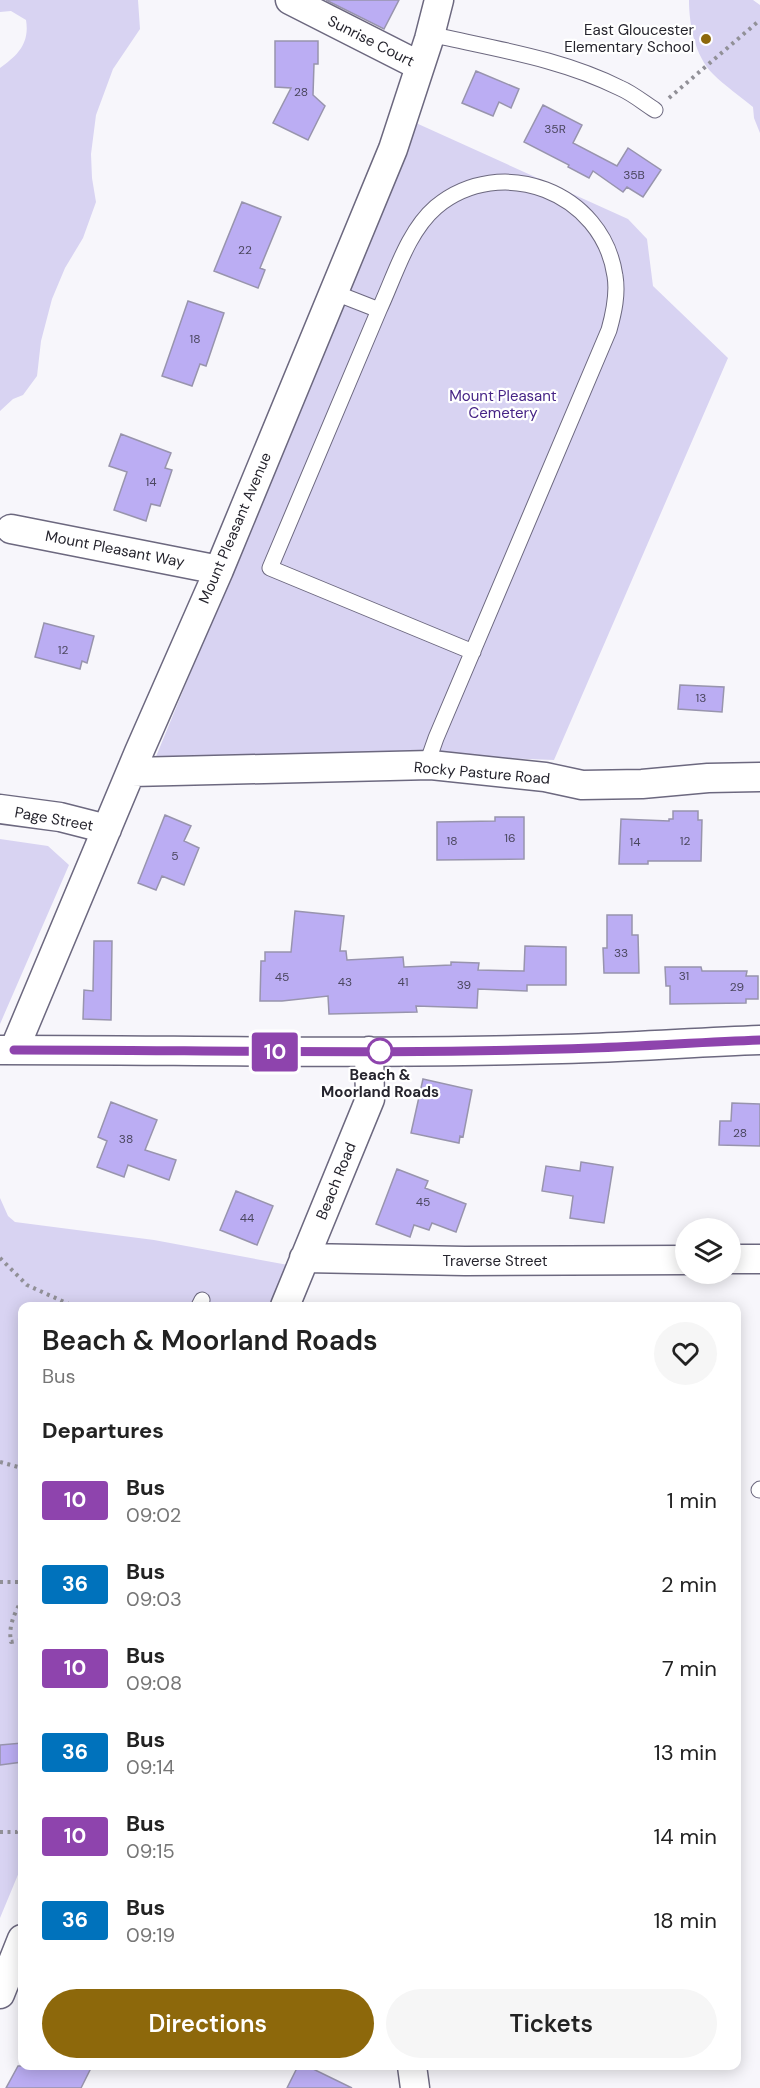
<!DOCTYPE html>
<style>
:root{--surface:#fff;--page:#f6f6f6;--text:#222;--muted:#767676;--accent:#8d680b}
body{margin:0;font-family:"DM Sans",sans-serif;background:var(--page);color:var(--text);height:100vh;display:flex;flex-direction:column;font-size:22px;white-space:nowrap}
*{box-sizing:border-box;margin:0}
p{font-size:20px;color:var(--muted)}
.icon{flex:none;width:33px;height:33px;fill:none;stroke:currentColor;stroke-width:2;stroke-linecap:round;stroke-linejoin:round}
.map{position:relative;flex:1;overflow:hidden}
.panel{position:absolute;left:18px;top:1302px;width:723px;height:768px;display:flex;flex-direction:column;background:var(--surface);border-radius:12px;box-shadow:0 3px 15px #0003}
.panel>*{flex:none}
.badge{padding:0 12px;border-radius:4px;font-size:21px;line-height:39px}
.tools{position:absolute;left:675px;top:1218px;display:grid;gap:12px}
.tools a{display:grid;place-items:center;width:66px;height:66px;border-radius:50%;background:var(--surface);box-shadow:0 3px 15px #0003;font-size:30px}
.map>.badge{position:absolute;translate:-50% -50%;box-shadow:0 0 0 3px #fff}
h2{padding:0 24px;font-size:22px;line-height:54px}
.round{display:grid;place-items:center;flex:none;width:63px;height:63px;border-radius:32px;background:var(--page)}
.head{display:flex;align-items:center;justify-content:space-between;height:102px;padding:0 24px}
h1{font-size:28px;font-weight:600;line-height:45px}
.action{display:flex;gap:12px;margin-top:auto;padding:12px 24px}
.action a{flex:1;height:69px;border-radius:36px;background:var(--accent);color:#fff;font-size:24px;font-weight:600;line-height:69px;text-align:center}
.action a+a{background:var(--page);color:var(--text)}
ul{padding:0;list-style:none}
li{display:flex;align-items:center;gap:18px;height:84px;padding:0 24px}
li div{flex:1}
li b{display:block;font-size:22px}
li em{font-style:normal}
li .badge{min-width:66px;font-weight:700;text-align:center}
.map>svg:first-child{display:block}
.green{fill:#d8d3f2}
.building{fill:#bbadf3;stroke:#9894ad;stroke-width:1.5}
.lines{fill:none;stroke-linecap:round;stroke-linejoin:round}
.lane-casing{stroke:#6c687f;stroke-width:17}
.street-casing{stroke:#6c687f;stroke-width:31}
.path{stroke:#919097;stroke-width:4;stroke-dasharray:3 4.5;stroke-linecap:butt}
.lane{stroke:#fff;stroke-width:15}
.street{stroke:#fff;stroke-width:28}
.line-casing{stroke:#fff;stroke-width:14}
.line{stroke:#8e44ad;stroke-width:9}
.poi-dot{fill:#8d680b;stroke:#fff;stroke-width:2}
.stop-dot{fill:#fff;stroke:#8e44ad;stroke-width:3}
.labels{text-anchor:middle;stroke-width:4.5;stroke-linejoin:round;paint-order:stroke}
.number-label{font-size:12px;fill:#4b475f}
.poi-label{font-size:15px;fill:#26252e;stroke:#fff;text-anchor:end}
.street-label{font-size:15px;fill:#26252e;stroke:#fff}
.park-label{font-size:15px;fill:#462486;stroke:#fff}
.stop-label{font-size:15px;font-weight:bold;fill:#26252e;stroke:#fff}
</style>
<div class="map">
<svg width="760" height="2088" viewBox="0 0 760 2088">
<rect width="100%" height="100%" fill="#f7f6fb"/>
<path class="green" d="M 0,0 L 138,0 L 140,29 L 113,69 L 96,115 L 91,154 L 92,178 L 96,202 L 83,238 L 65,268 L 52,299 L 41,341 L 37,376 L 23,395 L 13,399 L 0,411 L 0,68 C 17,56 30,44 26,20 L 11,11 L 0,12 Z
M 689,0 L 753,0 L 760,5 L 760,133 L 754,118 L 753,107 C 740,96 725,86 713,74 C 695,56 689,25 689,0 Z
M 416,123 L 628,219 L 647,239 L 653,286 L 728,358 L 554,760 L 430,755 L 155,759 Z
M 0,839 L 48,846 L 69,865 L 0,1024 Z
M 0,1198 L 8,1216 L 15,1222 L 154,1240 L 288,1265 L 271,1306 L 22,1306 L 22,1865 L 0,1918 Z"/>
<path class="building" d="M 326,0 L 399,0 L 384,29 Z
M 275,41 L 318,41 L 318,64 L 314,64 L 313,95 L 325,106 L 308,140 L 273,123 L 291,88 L 275,87 Z
M 476,71 L 519,89 L 511,108 L 499,102 L 493,116 L 462,103 Z
M 543,105 L 582,125 L 573,143 L 617,166 L 628,148 L 661,170 L 643,197 L 627,187 L 623,192 L 593,171 L 589,178 L 568,167 L 569,165 L 524,142 Z
M 242,202 L 281,217 L 260,268 L 265,270 L 258,288 L 214,271 Z
M 188,301 L 224,313 L 206,366 L 200,364 L 192,386 L 162,376 Z
M 121,434 L 171,453 L 165,468 L 172,470 L 160,506 L 151,504 L 146,521 L 114,510 L 127,472 L 109,466 Z
M 44,623 L 94,636 L 87,663 L 82,661 L 80,669 L 35,657 Z
M 680,685 L 724,687 L 722,712 L 678,709 Z
M 673,811 L 698,811 L 698,820 L 702,820 L 701,861 L 648,861 L 648,864 L 619,864 L 621,819 L 669,821 L 669,819 L 673,819 Z
M 165,815 L 191,826 L 184,841 L 199,848 L 184,885 L 162,876 L 156,890 L 138,883 Z
M 495,817 L 524,817 L 524,859 L 437,860 L 437,822 L 495,821 Z
M 295,911 L 344,916 L 340,951 L 346,951 L 347,960 L 403,957 L 404,967 L 451,965 L 451,962 L 479,963 L 478,970 L 524,971 L 525,946 L 566,947 L 566,985 L 527,985 L 527,991 L 478,989 L 477,1008 L 416,1006 L 417,1012 L 329,1014 L 328,996 L 282,1001 L 260,1001 L 261,961 L 265,961 L 265,952 L 291,952 Z
M 607,915 L 632,915 L 632,935 L 638,935 L 639,973 L 604,973 L 603,948 L 607,948 Z
M 94,941 L 112,941 L 111,1020 L 83,1019 L 84,990 L 93,991 Z
M 665,967 L 701,967 L 702,971 L 747,971 L 746,976 L 758,976 L 758,999 L 746,999 L 746,1003 L 670,1004 L 670,986 L 666,986 Z
M 423,1079 L 472,1090 L 463,1137 L 460,1136 L 459,1143 L 411,1133 Z
M 111,1102 L 157,1120 L 145,1150 L 176,1160 L 169,1180 L 128,1165 L 124,1177 L 97,1167 L 107,1141 L 98,1137 Z
M 732,1103 L 760,1104 L 760,1146 L 719,1145 L 720,1121 L 731,1121 Z
M 581,1162 L 613,1167 L 604,1223 L 570,1218 L 573,1196 L 542,1191 L 546,1166 L 580,1171 Z
M 397,1169 L 428,1181 L 425,1188 L 466,1204 L 456,1232 L 432,1223 L 429,1230 L 414,1225 L 410,1237 L 376,1224 Z
M 236,1191 L 273,1206 L 257,1245 L 220,1230 Z
M 22,1743 L 22,1762 L 0,1765 L 0,1745 Z
M 18,2066 L 92,2066 L 81,2088 L 6,2088 Z
M 298,2066 L 307,2066 L 352,2088 L 287,2088 Z"/>
<g class="lines">
<defs>
<path id="lane" d="M 430,34 C 494,49 560,58 620,88 C 632,93 644,103 655,110
M 333,292 L 379,310 C 395,276 407,232 436,207 C 501,153 603,192 615,276 C 618,294 614,312 609,330 L 436,738 L 430,755 L 431,765
M 379,310 L 270,568 L 473,652
M 199,1306 L 202,1300
M 759,1490 L 760,1489"/>
<path id="street" d="M 290,0 L 420,66
M 11,529 L 219,570
M 132,772 L 431,765 L 545,777 L 582,785 L 642,784 L 708,778 L 760,777
M 0,809 L 60,817 L 107,829
M 0,1050 C 197,1050 395,1055 592,1048 C 648,1046 704,1042 760,1040
M 14,1050 L 139,752 L 219,570 L 393,149 L 429,39 L 439,0
M 304,1258 L 465,1261 L 686,1260
M 730,1259 L 760,1259
M 285,1306 L 370,1099 L 369,1051
M 0,1994 L 22,1939
M 412,2066 L 415,2088"/>
</defs>
<use href="#lane" class="lane-casing"/>
<use href="#street" class="street-casing"/>
<path class="path" d="M 669,98 L 760,20
M 0,1258 L 27,1285 L 73,1306
M 0,1462 L 22,1468
M 0,1582 L 22,1582
M 22,1599 C 15,1613 8,1625 11,1642 L 22,1640
M 21,1743 L 22,1727
M 21,1763 L 22,1773
M 0,1832 L 17,1832 L 22,1828"/>
<use href="#lane" class="lane"/>
<use href="#street" class="street"/>
</g>
<g class="lines">
<defs>
<path id="line" d="M 14,1050 C 207,1050 399,1055 592,1048 C 648,1046 704,1042 760,1040"/>
</defs>
<use href="#line" class="line-casing"/>
<use href="#line" class="line"/>
</g>
<circle class="poi-dot" cx="706" cy="39" r="6"/>
<circle class="stop-dot" cx="380" cy="1051" r="12"/>
<g class="labels">
<g class="number-label">
<text x="301" y="96">28</text>
<text x="555" y="133">35R</text>
<text x="634" y="179">35B</text>
<text x="245" y="254">22</text>
<text x="195" y="343">18</text>
<text x="151" y="486">14</text>
<text x="63" y="654">12</text>
<text x="701" y="702">13</text>
<text x="510" y="842">16</text>
<text x="452" y="845">18</text>
<text x="685" y="845">12</text>
<text x="635" y="846">14</text>
<text x="175" y="860">5</text>
<text x="621" y="957">33</text>
<text x="684" y="980">31</text>
<text x="282" y="981">45</text>
<text x="345" y="986">43</text>
<text x="403" y="986">41</text>
<text x="464" y="989">39</text>
<text x="737" y="991">29</text>
<text x="740" y="1137">28</text>
<text x="126" y="1143">38</text>
<text x="423" y="1206">45</text>
<text x="247" y="1222">44</text>
</g>
<g class="poi-label">
<text x="694" y="35">East Gloucester<tspan x="694" dy="17">Elementary School</tspan></text>
</g>
<g class="street-label">
<text transform="translate(371 41) rotate(27)" y="5">Sunrise Court</text>
<text transform="translate(235 528) rotate(-67)" y="5">Mount Pleasant Avenue</text>
<text transform="translate(115 549) rotate(11)" y="5">Mount Pleasant Way</text>
<text transform="translate(482 773) rotate(5)" y="5">Rocky Pasture Road</text>
<text transform="translate(54 819) rotate(10)" y="5">Page Street</text>
<text transform="translate(336 1181) rotate(-68)" y="5">Beach Road</text>
<text x="495" y="1266">Traverse Street</text>
</g>
<g class="park-label">
<text x="503" y="401">Mount Pleasant<tspan x="503" dy="17">Cemetery</tspan></text>
</g>
<g class="stop-label">
<text x="380" y="1080">Beach &amp;<tspan x="380" dy="17">Moorland Roads</tspan></text>
</g>
</g>
</svg>
<div class="tools">
<a><svg class="icon" aria-label="layers" viewBox="0 0 24 24"><path d="M12 4l9 5-9 5-9-5zM3 14l9 5 9-5"/></svg></a>
</div>
<b class="badge" style="left:275px;top:1052px;background:#8e44ad;color:#fff">10</b>
<section class="panel">
<div class="head"><div><h1>Beach &amp; Moorland Roads</h1><p>Bus</p></div><a class="round"><svg class="icon" aria-label="heart" viewBox="0 0 24 24"><path d="M12 20l-8-8c-3-5 5-10 8-4 3-6 11-1 8 4z"/></svg></a></div>
<h2>Departures</h2>
<ul>
<li><span class="badge" style="background:#8e44ad;color:#fff">10</span><div><b>Bus</b><p>09:02</p></div><em>1 min</em></li>
<li><span class="badge" style="background:#0072bc;color:#fff">36</span><div><b>Bus</b><p>09:03</p></div><em>2 min</em></li>
<li><span class="badge" style="background:#8e44ad;color:#fff">10</span><div><b>Bus</b><p>09:08</p></div><em>7 min</em></li>
<li><span class="badge" style="background:#0072bc;color:#fff">36</span><div><b>Bus</b><p>09:14</p></div><em>13 min</em></li>
<li><span class="badge" style="background:#8e44ad;color:#fff">10</span><div><b>Bus</b><p>09:15</p></div><em>14 min</em></li>
<li><span class="badge" style="background:#0072bc;color:#fff">36</span><div><b>Bus</b><p>09:19</p></div><em>18 min</em></li>
</ul>
<div class="action"><a>Directions</a><a>Tickets</a></div>
</section>
</div>
